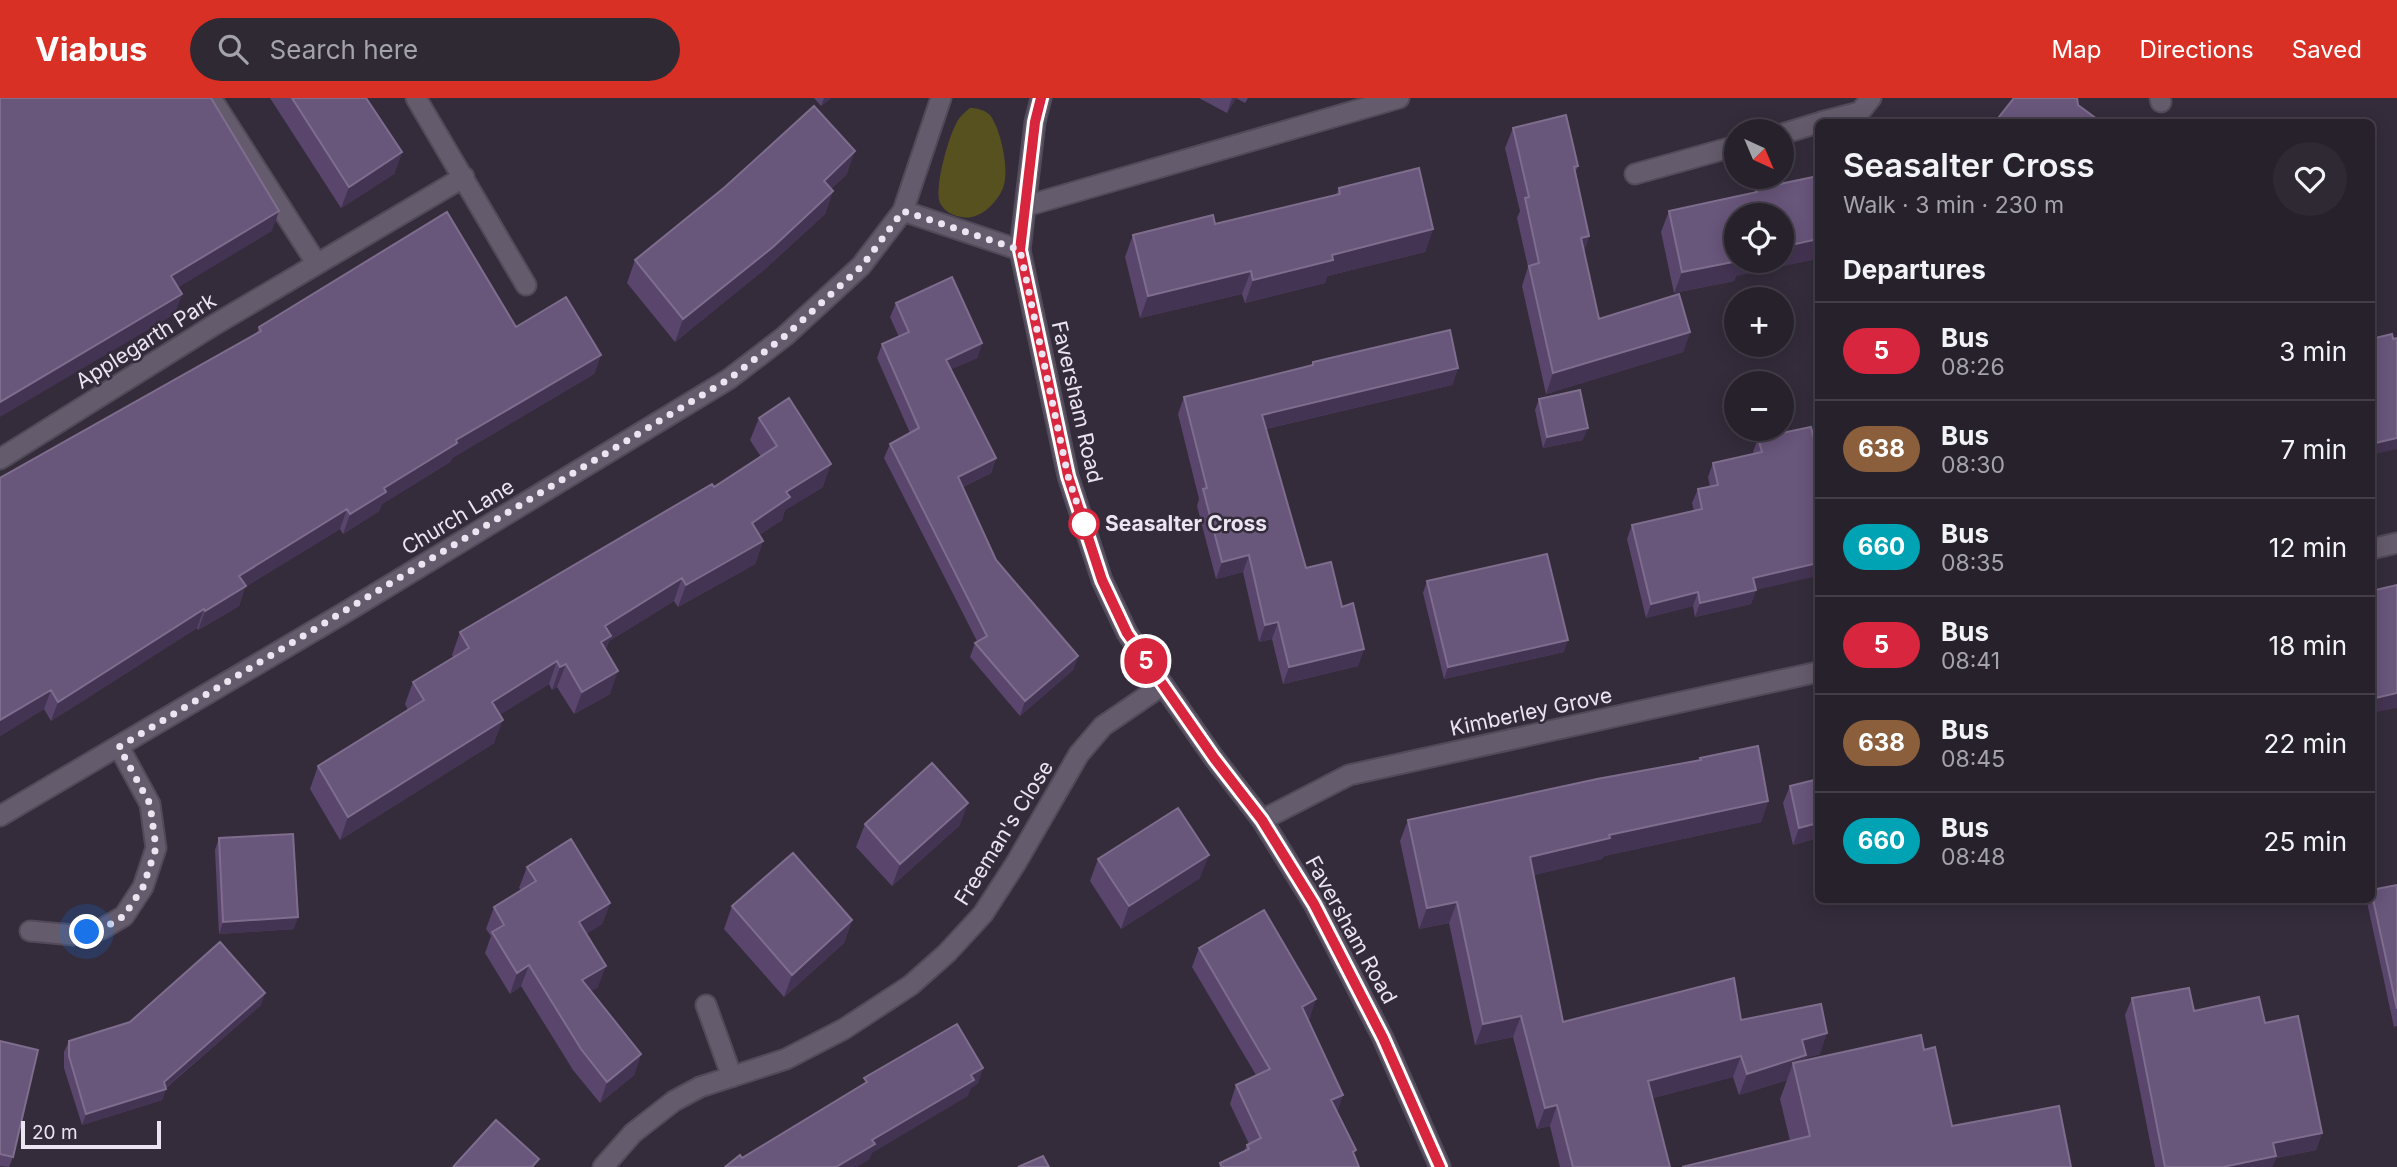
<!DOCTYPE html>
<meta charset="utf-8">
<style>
:root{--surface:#27212c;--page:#2f2934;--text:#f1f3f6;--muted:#a4a3a9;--line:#433e48;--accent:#d93025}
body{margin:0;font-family:Inter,sans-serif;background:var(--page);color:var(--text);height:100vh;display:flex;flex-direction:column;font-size:26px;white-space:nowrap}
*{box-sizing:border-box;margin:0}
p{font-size:23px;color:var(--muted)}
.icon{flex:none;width:38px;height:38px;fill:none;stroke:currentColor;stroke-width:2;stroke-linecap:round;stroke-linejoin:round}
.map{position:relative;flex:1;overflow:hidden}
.sheet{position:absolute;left:1815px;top:21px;width:560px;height:784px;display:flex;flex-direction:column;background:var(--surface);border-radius:10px;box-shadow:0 4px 18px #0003,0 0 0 2px var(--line)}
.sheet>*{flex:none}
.badge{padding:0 14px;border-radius:23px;font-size:24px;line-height:46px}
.needle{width:46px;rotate:136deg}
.fabs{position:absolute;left:1724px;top:21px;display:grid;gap:14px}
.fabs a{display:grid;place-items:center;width:70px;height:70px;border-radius:50%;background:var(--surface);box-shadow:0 4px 18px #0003,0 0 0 2px var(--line);font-size:35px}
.scale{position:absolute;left:21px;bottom:18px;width:140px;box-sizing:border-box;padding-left:7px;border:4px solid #eae5f0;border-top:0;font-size:19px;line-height:24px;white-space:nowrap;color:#eae5f0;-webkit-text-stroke:5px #342c3b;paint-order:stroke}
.you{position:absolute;width:35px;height:35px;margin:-18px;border:5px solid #fff;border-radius:50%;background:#1a73e8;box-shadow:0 0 0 10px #1a73e833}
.map>.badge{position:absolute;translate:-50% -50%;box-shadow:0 0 0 4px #fff}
h2{padding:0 28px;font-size:26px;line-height:63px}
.round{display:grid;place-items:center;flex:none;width:74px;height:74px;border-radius:37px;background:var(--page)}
.overview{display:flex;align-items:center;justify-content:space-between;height:119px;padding:0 28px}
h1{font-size:33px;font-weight:600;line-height:52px}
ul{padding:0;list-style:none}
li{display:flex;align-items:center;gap:21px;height:98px;padding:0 28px;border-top:2px solid var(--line)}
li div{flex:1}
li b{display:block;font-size:26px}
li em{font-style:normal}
li .badge{min-width:77px;font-weight:700;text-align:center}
header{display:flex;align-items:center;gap:42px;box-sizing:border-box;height:98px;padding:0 35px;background:var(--accent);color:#fff}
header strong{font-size:33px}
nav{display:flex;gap:38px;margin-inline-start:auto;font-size:24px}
.search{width:490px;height:63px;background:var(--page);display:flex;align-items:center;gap:18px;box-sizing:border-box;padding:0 24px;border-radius:38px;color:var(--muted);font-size:26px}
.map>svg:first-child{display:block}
.green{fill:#57511f}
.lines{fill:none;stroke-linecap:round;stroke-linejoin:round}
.minor-casing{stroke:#514a58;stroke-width:23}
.tertiary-casing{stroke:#514a58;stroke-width:23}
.minor{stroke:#645b6c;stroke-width:19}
.tertiary{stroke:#645b6c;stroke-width:19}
.wall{fill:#5a456d}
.shaded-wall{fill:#443453}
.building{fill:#69567b;stroke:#7e6d8d;stroke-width:2}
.line-casing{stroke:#fff;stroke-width:16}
.line{stroke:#d7263d;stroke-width:10}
.walk{stroke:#eae5f0;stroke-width:7;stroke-dasharray:0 12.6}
.stop-dot{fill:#fff;stroke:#d7263d;stroke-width:3.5}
.labels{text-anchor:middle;stroke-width:5;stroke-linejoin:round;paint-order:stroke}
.street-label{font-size:21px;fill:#eae5f0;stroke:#342c3b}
.stop-label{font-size:21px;font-weight:bold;fill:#eae5f0;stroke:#342c3b;text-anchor:start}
</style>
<header>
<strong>Viabus</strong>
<div class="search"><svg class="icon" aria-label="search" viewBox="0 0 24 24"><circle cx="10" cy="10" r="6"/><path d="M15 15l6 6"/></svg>Search here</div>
<nav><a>Map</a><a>Directions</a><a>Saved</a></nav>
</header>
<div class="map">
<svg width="2397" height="1069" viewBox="0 0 2397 1069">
<rect width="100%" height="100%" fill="#342c3b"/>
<path class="green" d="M 970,10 C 978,10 984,12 990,17 C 1001,31 1010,74 1003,90 C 997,105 979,123 962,119 C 953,118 944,113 940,105 C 934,90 948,41 956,26 C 959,19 964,15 970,10 Z"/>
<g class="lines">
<defs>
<path id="minor" d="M 211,0 L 317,166
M 416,0 L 526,187
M 2160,0 L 2161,4
M 1821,24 L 1860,14 L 1871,0
M 1782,36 L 1818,25
M 1635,76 L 1736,48
M 1026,108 L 1399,0
M 903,113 L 1020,152
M 0,361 L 214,227 L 464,79
M 2371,451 L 2397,445
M 0,718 L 344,515 L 729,281 L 785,238 L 861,168 L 903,113 L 941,0
M 1262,722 L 1349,677 L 1818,574
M 30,833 L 73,837 L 102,831 L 124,818 L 143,789 L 156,750 L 150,706 L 119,649
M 706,907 L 732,979
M 603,1069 L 633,1035 L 674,1003 L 700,989 L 786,961 L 844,931 L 911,887 L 947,855 L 983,816 L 1016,765 L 1079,656 L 1103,628 L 1163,587"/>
<path id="tertiary" d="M 1041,0 L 1035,24 L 1020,152 L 1068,378 L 1102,482 L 1127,535 L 1214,660 L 1262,722 L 1314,806 L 1383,940 L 1440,1069"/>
</defs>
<use href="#minor" class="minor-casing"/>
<use href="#tertiary" class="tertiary-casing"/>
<use href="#minor" class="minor"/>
<use href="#tertiary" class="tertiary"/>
</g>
<path class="wall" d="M 270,0 L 366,0 L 402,54 L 394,76 L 341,110 Z
M 814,0 L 831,0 L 821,8 Z
M 1199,0 L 1236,0 L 1227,15 Z
M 1236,0 L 1248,0 L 1245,5 Z
M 1513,30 L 1578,68 L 1575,75 L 1589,138 L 1584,153 L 1599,221 L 1690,234 L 1683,254 L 1546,296 L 1522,188 L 1528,169 L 1517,120 L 1520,113 L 1505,50 Z
M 847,76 L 831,91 L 833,93 L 825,116 L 765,171 L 675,244 L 627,185 L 635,162 Z
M 1818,78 L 1736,178 L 1734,183 L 1674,195 L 1661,134 L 1669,113 L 1754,95 L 1756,91 Z
M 1339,90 L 1433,131 L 1425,154 L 1327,178 L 1325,185 L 1245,205 L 1242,196 L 1140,220 L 1125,159 L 1133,137 L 1215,126 L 1336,97 Z
M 896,205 L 982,245 L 977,260 L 951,271 L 996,360 L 991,375 L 963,389 L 996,462 L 1078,558 L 1073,572 L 1020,618 L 970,559 L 975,545 L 977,543 L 884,360 L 890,346 L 910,335 L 877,260 L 882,246 L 899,239 L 890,219 Z
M 259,229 L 516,229 L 601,257 L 594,276 L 452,360 L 450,364 L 382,406 L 379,413 L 343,436 L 340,431 L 245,489 L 239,508 L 198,532 L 197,530 L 51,623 L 44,611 L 0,638 L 257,235 Z
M 1313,264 L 1458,270 L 1452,287 L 1266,331 L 1306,470 L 1342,509 L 1364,551 L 1358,568 L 1283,586 L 1272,541 L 1259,544 L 1243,474 L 1216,481 L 1197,408 L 1199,401 L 1178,316 L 1184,299 L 1312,267 Z
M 1539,301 L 1583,342 L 1543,350 L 1535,312 Z
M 759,320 L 823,389 L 785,412 L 782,422 L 759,437 L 763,443 L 755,466 L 678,509 L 674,503 L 609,543 L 606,551 L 610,596 L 574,616 L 557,589 L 552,592 L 549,586 L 499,617 L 494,645 L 340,742 L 310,691 L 318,668 L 408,612 L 405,606 L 413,584 L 453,559 L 452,557 L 460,534 L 714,389 L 761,359 L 750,342 Z
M 1811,329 L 1751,506 L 1695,519 L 1693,508 L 1646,520 L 1627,441 L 1632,427 L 1694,413 L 1692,405 L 1698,391 L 1710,389 L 1708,379 L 1713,365 L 1754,356 L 1753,354 L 1758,340 Z
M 1427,483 L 1564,554 L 1444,581 L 1423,495 Z
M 1700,660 L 1768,703 L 1761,724 L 1604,758 L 1602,761 L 1533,777 L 1563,924 L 1741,922 L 1820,956 L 1805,960 L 1804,963 L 1924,952 L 1952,1028 L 2071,1069 L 1790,1043 L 1780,1001 L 1787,982 L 1739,997 L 1733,979 L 1653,1000 L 1670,1069 L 1560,1069 L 1550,1028 L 1537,1031 L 1513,939 L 1475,947 L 1449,825 L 1419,831 L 1400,743 L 1408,722 L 1699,663 Z
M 1818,681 L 1818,740 L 1793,747 L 1783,705 L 1790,688 Z
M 865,726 L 960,727 L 892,788 L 856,749 Z
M 219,740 L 294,831 L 219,836 L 215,752 Z
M 1098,761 L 1200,780 L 1121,831 L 1090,783 Z
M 527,769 L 610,805 L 602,826 L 586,836 L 598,889 L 591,893 L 641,956 L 634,977 L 600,1005 L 573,972 L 521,888 L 510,896 L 485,855 L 491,838 L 486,831 L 494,809 L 521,792 L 519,790 Z
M 2397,787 L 2397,928 L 2394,929 L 2367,804 L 2368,802 L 2371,802 L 2371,792 Z
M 732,808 L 852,822 L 844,845 L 784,899 L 724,831 Z
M 1199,850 L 1310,920 L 1308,921 L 1337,1014 L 1359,1069 L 1219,1069 L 1220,1065 L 1244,1053 L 1247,1047 L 1249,1046 L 1230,1006 L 1236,987 L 1256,977 L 1192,869 Z
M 2132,900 L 2265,925 L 2322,1035 L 2316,1052 L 2276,1060 L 2272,1069 L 2155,1069 L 2125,917 Z
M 261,907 L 166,990 L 162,1002 L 82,1027 L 64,970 L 64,954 L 69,943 Z
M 0,943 L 13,1059 L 9,1069 L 0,1068 Z"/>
<path class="shaded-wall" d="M 824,0 L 831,0 L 821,8 Z
M 1232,0 L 1236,0 L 1227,15 Z
M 855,53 L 847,76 L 816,105 L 824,83 Z
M 402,54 L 394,76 L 341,110 L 349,89 Z
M 833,93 L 825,116 L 765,171 L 675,244 L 683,221 Z
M 279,113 L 272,133 L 164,198 L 171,178 Z
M 1433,131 L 1425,154 L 1327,178 L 1325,185 L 1245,205 L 1253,182 L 1332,157 Z
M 1589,138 L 1582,158 L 1581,140 Z
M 1818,141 L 1818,161 L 1736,178 L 1734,183 L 1674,195 L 1682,174 L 1738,163 L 1782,163 L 1782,149 Z
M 1251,173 L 1242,196 L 1140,220 L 1148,198 Z
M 182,196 L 175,216 L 0,319 L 0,304 Z
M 1690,234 L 1683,254 L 1546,296 L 1553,275 Z
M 982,245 L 977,260 L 941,276 L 946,262 Z
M 601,257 L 594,276 L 452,360 L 450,364 L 382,406 L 379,413 L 343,436 L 350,416 L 384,390 L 456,342 Z
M 1458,270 L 1452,287 L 1256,333 L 1262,317 Z
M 1588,330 L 1583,342 L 1543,350 L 1547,339 Z
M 2397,340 L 2397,351 L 2371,357 L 2371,346 Z
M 996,360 L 991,375 L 953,394 L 958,379 Z
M 831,366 L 823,389 L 785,412 L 782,422 L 744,447 L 752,425 L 786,394 Z
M 347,411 L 340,431 L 245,489 L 239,508 L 198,532 L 205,513 L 239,478 Z
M 763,443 L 755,466 L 678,509 L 686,487 Z
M 1249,457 L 1243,474 L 1216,481 L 1222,464 Z
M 1818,465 L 1818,478 L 1756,492 L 1751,506 L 1695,519 L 1700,505 L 1753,480 Z
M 682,480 L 674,503 L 609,543 L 602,560 L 593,566 L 605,528 Z
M 1698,494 L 1693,508 L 1646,520 L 1651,506 Z
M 204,511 L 197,530 L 51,623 L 58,604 Z
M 1278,524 L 1272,541 L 1259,544 L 1265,527 Z
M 1568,542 L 1564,554 L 1444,581 L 1448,569 Z
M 1364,551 L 1358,568 L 1283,586 L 1289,569 Z
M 1078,558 L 1073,572 L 1020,618 L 1025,603 Z
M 557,563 L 549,586 L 484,627 L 492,604 Z
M 566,566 L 557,589 L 552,592 L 560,569 Z
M 618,573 L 610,596 L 574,616 L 582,594 Z
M 51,592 L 44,611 L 0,638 L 0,622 Z
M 2397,595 L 2397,610 L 2371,615 L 2371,601 Z
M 503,622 L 494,645 L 340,742 L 348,719 Z
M 1768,703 L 1761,724 L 1604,758 L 1602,761 L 1522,780 L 1530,759 L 1609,737 Z
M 968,705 L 960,727 L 892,788 L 900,766 Z
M 1818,725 L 1818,740 L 1793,747 L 1799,730 Z
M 1209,757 L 1200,780 L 1121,831 L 1129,808 Z
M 1457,804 L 1449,825 L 1419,831 L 1427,810 Z
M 610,805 L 602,826 L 571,846 L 579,824 Z
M 298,819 L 294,831 L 219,836 L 223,824 Z
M 852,822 L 844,845 L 784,899 L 792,877 Z
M 529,867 L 521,888 L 510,896 L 517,875 Z
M 606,868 L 598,889 L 575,904 L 582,882 Z
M 265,895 L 261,907 L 164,991 L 166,991 L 162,1002 L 82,1027 L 86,1016 L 164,984 Z
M 1316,901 L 1310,920 L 1295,928 L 1302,909 Z
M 1521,918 L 1513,939 L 1475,947 L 1483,926 Z
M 1827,935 L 1820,956 L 1805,960 L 1798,978 L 1793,965 L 1787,982 L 1739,997 L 1747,976 L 1802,942 Z
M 641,956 L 634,977 L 600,1005 L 607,984 Z
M 1741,958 L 1733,979 L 1641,1003 L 1648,983 Z
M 983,970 L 978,986 L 971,990 L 968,998 L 872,1055 L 869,1062 L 857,1069 L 836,1069 L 872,1042 Z
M 1343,997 L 1337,1016 L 1331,1002 Z
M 1557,1007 L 1550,1028 L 1537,1031 L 1545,1010 Z
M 2322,1035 L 2316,1052 L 2276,1060 L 2272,1069 L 2223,1069 L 2273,1045 Z"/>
<path class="building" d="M 0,0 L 211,0 L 279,113 L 171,178 L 182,196 L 0,304 Z
M 292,0 L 366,0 L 402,54 L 349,89 Z
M 2014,0 L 2077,0 L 2078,7 L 2101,24 L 1995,24 Z
M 814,8 L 855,53 L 824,83 L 833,93 L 773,149 L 683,221 L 635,162 L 725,89 Z
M 1566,17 L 1578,68 L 1574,69 L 1589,138 L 1581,140 L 1599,221 L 1679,196 L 1690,234 L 1553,275 L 1529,168 L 1539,165 L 1525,100 L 1529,99 L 1513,30 Z
M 1419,70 L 1433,131 L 1332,157 L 1333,162 L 1253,182 L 1251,173 L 1148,198 L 1133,137 L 1213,117 L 1215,126 L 1340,96 L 1339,90 Z
M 1818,78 L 1818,141 L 1782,149 L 1782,117 L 1736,117 L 1736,163 L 1738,163 L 1682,174 L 1669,113 L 1757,94 L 1756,91 Z
M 447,114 L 516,229 L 566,199 L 601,257 L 456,342 L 457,345 L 384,390 L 386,394 L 350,416 L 347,411 L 239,478 L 246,488 L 205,513 L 204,511 L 58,604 L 51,592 L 0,622 L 0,380 L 261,233 L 259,229 Z
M 952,179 L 982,245 L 946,262 L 996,360 L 958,379 L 996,462 L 1078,558 L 1025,603 L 975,545 L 987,538 L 890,346 L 919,330 L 882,246 L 909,234 L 896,205 Z
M 1450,232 L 1458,270 L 1262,317 L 1306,470 L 1331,464 L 1342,509 L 1353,505 L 1364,551 L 1289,569 L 1278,524 L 1265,527 L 1249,457 L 1222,464 L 1203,391 L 1207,390 L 1184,299 L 1313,267 L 1313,264 Z
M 2392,236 L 2393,241 L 2397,240 L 2397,340 L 2371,346 L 2371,241 Z
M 1580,292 L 1588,330 L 1547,339 L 1539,301 Z
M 789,300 L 831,366 L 786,394 L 790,399 L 752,425 L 763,443 L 686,487 L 682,480 L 605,528 L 611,538 L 601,544 L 618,573 L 582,594 L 566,566 L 560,569 L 557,563 L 492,604 L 503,622 L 348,719 L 318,668 L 424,602 L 413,584 L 469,550 L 460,534 L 712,386 L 714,389 L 777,348 L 759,320 Z
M 1811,329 L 1817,353 L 1818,353 L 1818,465 L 1753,480 L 1756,492 L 1700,505 L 1698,494 L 1651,506 L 1632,427 L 1702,411 L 1698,391 L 1718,387 L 1713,365 L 1762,354 L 1758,340 Z
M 1547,456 L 1568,542 L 1448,569 L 1427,483 Z
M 2397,487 L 2397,595 L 2371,601 L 2371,493 Z
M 1758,648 L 1768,703 L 1609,737 L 1610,740 L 1530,759 L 1563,924 L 1734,880 L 1741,922 L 1821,906 L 1827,935 L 1802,942 L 1806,957 L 1747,976 L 1741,958 L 1648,983 L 1670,1069 L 1573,1069 L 1557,1007 L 1545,1010 L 1521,918 L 1483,926 L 1457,804 L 1427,810 L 1408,722 L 1597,681 L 1701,662 L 1700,660 Z
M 932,665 L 968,705 L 900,766 L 865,726 Z
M 1818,681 L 1818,725 L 1799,730 L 1790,688 Z
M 1178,710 L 1209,757 L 1129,808 L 1098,761 Z
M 293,736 L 298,819 L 223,824 L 219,740 Z
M 571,741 L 610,805 L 579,824 L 606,868 L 582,882 L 641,956 L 607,984 L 581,951 L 529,867 L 517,875 L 492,834 L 504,827 L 494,809 L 536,783 L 527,769 Z
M 793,755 L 852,822 L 792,877 L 732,808 Z
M 2397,787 L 2397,911 L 2371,792 Z
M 1264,812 L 1316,901 L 1302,909 L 1343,997 L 1331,1002 L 1356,1052 L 1353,1054 L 1359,1069 L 1222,1069 L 1220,1065 L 1249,1051 L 1247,1047 L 1261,1040 L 1236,987 L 1270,971 L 1199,850 Z
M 220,844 L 265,895 L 164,984 L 166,991 L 86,1016 L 69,958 L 69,943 L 130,924 Z
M 2189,890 L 2194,913 L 2259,899 L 2265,925 L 2298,918 L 2322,1035 L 2273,1045 L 2276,1058 L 2223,1069 L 2165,1069 L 2132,900 Z
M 957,926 L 983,970 L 971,977 L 974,982 L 872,1042 L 875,1046 L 836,1069 L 725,1069 L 740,1057 L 742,1060 L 867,984 L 864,980 Z
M 1921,937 L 1924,952 L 1935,949 L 1952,1028 L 2059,1008 L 2071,1069 L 1682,1069 L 1810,1038 L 1793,965 Z
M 0,943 L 38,952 L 13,1059 L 0,1056 Z
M 496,1022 L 539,1061 L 532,1069 L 453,1069 Z
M 1043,1058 L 1049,1069 L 1018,1069 Z"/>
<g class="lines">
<defs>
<path id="line" d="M 1041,0 L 1035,24 L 1020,152 L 1068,378 L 1102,482 L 1127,535 L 1214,660 L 1262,722 L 1314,806 L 1383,940 L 1440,1069"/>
</defs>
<use href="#line" class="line-casing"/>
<use href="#line" class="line"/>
<path class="walk" d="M 87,834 L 102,831 L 124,818 L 143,789 L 156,750 L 150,706 L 119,649 L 729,281 L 785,238 L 862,168 L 903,113 L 1020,152 L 1068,378 L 1085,430 L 1084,426"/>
</g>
<circle class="stop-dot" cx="1084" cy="426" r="14"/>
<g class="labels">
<g class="street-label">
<text transform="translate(146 243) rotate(-32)" y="7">Applegarth Park</text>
<text transform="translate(1077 304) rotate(77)" y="7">Faversham Road</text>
<text transform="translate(458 419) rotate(-31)" y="7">Church Lane</text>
<text transform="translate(1531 614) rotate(-12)" y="7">Kimberley Grove</text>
<text transform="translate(1004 735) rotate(-58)" y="7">Freeman's Close</text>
<text transform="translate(1351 832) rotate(61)" y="7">Faversham Road</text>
</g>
<g class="stop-label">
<text x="1105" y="433">Seasalter Cross</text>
</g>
</g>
</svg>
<div class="fabs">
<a><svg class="needle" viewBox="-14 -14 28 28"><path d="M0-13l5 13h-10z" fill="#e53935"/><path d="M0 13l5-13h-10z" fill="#a4a3a9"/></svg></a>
<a><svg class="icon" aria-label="locate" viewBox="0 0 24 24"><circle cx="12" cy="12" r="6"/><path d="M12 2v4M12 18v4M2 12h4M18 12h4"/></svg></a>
<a>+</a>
<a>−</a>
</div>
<div class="scale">20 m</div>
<div class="you" style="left:87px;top:834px"></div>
<b class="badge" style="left:1146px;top:563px;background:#d7263d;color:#fff">5</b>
<section class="sheet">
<div class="overview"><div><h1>Seasalter Cross</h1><p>Walk · 3 min · 230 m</p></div><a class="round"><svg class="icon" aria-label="heart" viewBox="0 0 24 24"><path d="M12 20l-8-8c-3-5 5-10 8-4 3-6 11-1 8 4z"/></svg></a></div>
<h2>Departures</h2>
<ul>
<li><span class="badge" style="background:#d7263d;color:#fff">5</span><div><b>Bus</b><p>08:26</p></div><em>3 min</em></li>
<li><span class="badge" style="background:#8b5e3c;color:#fff">638</span><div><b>Bus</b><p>08:30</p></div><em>7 min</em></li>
<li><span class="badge" style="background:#00a3b4;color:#fff">660</span><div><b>Bus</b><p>08:35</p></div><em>12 min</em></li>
<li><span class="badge" style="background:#d7263d;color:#fff">5</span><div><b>Bus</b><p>08:41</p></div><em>18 min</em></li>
<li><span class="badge" style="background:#8b5e3c;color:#fff">638</span><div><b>Bus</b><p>08:45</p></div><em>22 min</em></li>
<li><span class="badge" style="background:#00a3b4;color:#fff">660</span><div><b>Bus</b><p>08:48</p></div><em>25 min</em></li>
</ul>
</section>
</div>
